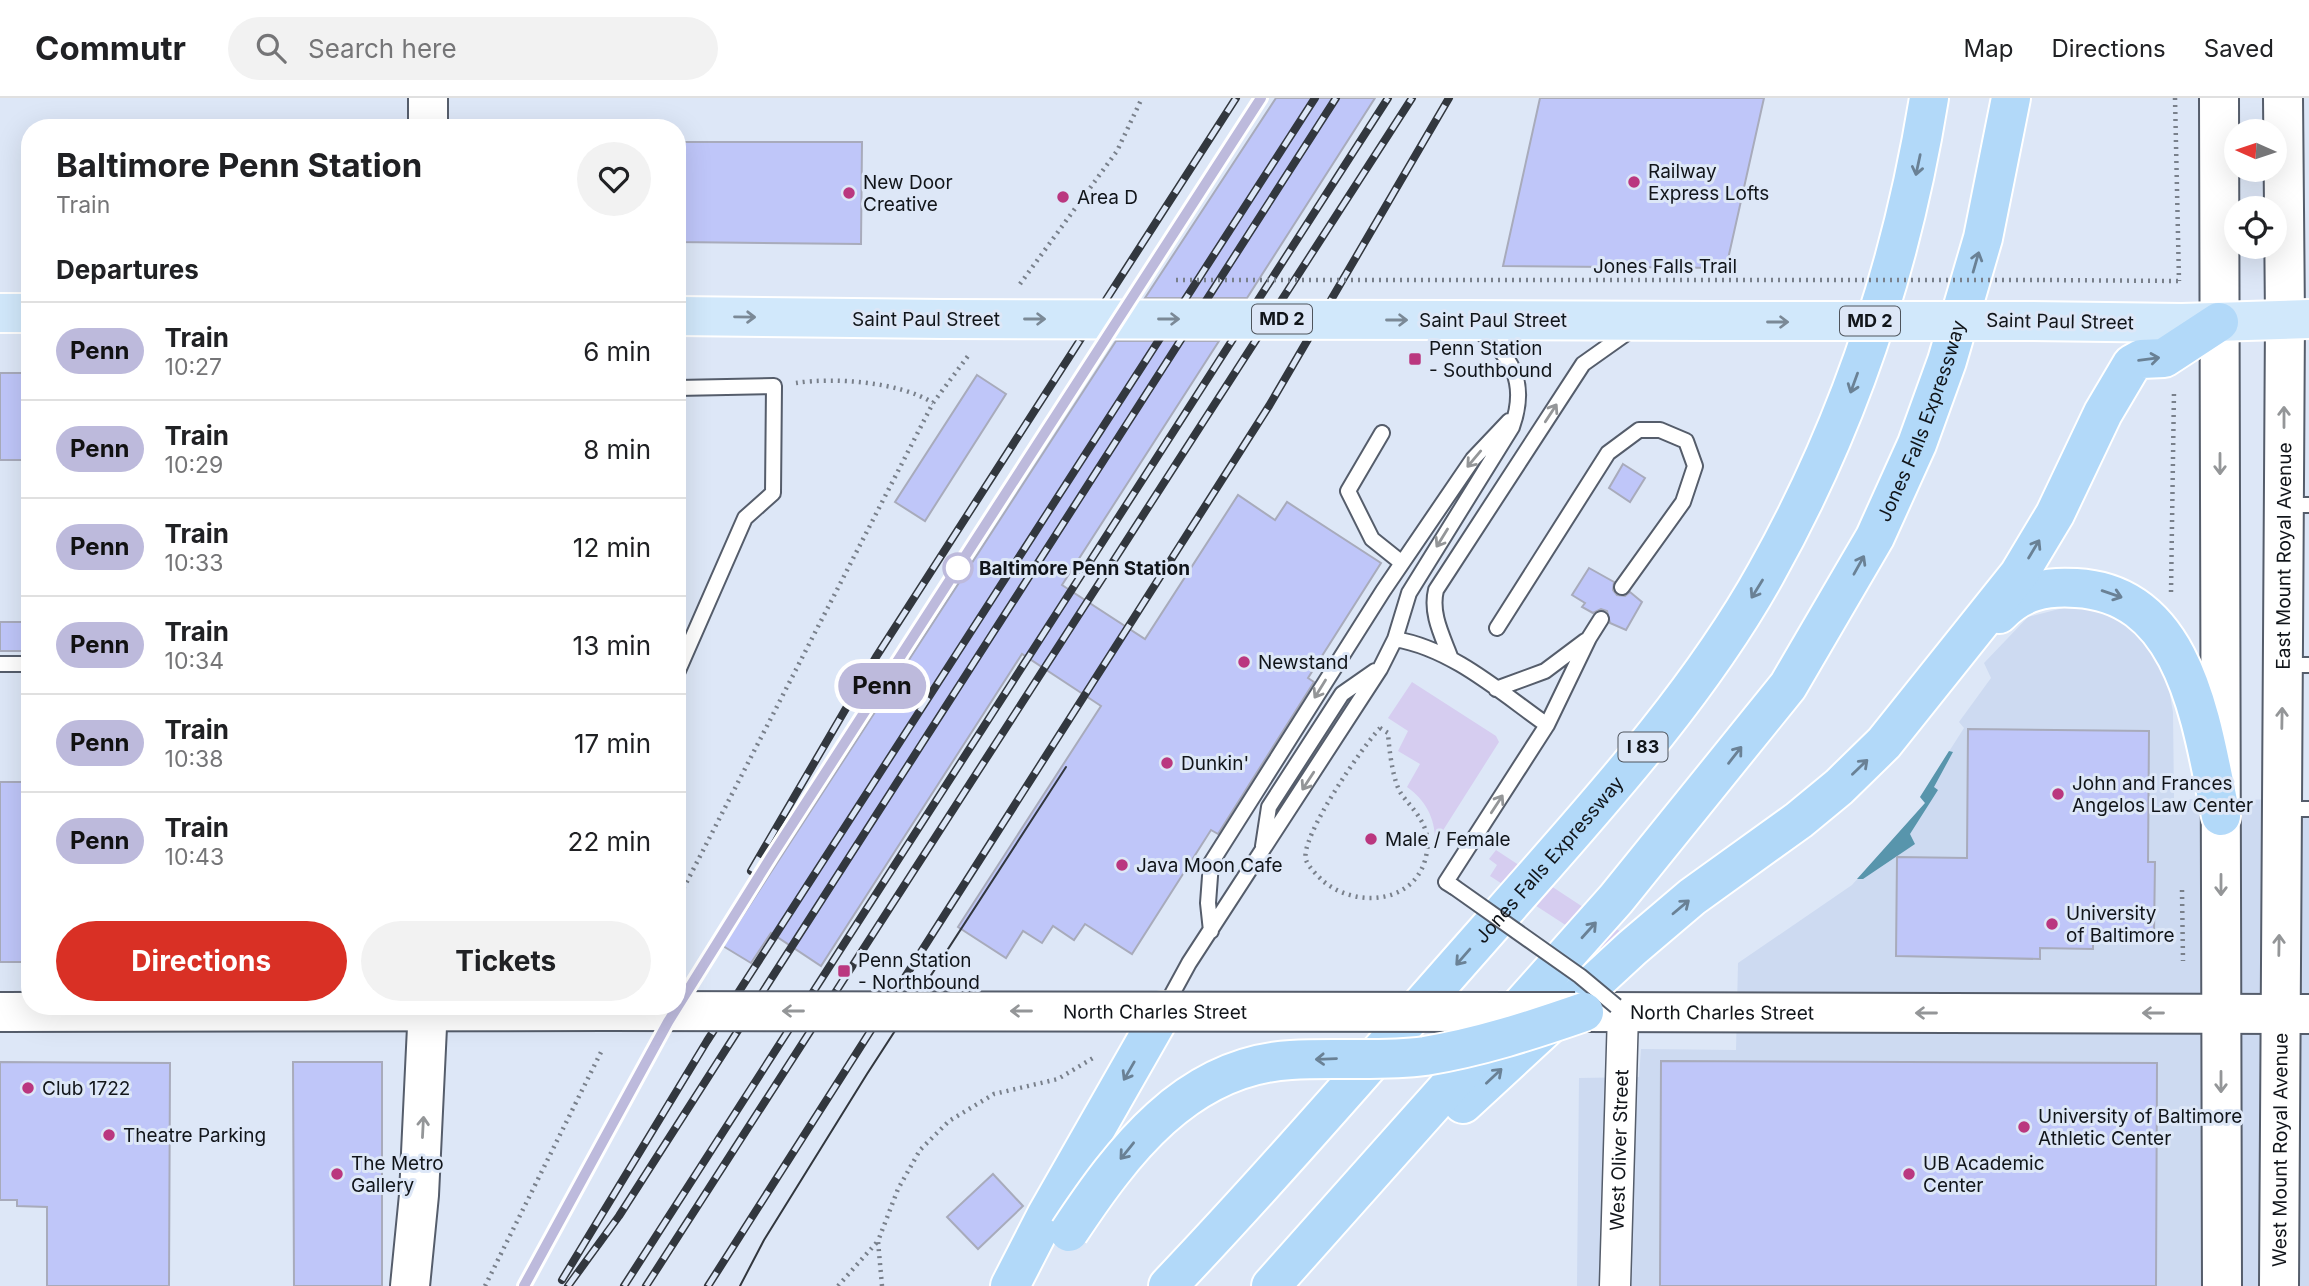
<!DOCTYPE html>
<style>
:root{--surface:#fff;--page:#f2f2f2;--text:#202124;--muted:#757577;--line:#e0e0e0;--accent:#d93025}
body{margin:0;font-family:Inter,sans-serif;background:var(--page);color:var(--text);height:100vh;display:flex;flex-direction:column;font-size:26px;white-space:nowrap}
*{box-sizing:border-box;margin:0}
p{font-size:23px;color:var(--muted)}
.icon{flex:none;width:38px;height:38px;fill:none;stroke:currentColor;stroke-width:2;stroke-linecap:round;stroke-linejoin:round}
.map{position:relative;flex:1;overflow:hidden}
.panel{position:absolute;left:21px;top:21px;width:665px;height:896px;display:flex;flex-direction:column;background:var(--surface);border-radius:28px;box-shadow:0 7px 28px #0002}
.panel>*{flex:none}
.badge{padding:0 14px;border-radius:23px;font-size:24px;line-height:46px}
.needle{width:46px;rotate:273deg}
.controls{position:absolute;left:2224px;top:21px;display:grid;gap:14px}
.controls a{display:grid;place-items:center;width:63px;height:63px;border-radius:50%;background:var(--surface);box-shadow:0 7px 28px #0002;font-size:35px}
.map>.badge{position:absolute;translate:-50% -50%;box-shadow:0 0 0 4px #fff}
h2{padding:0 35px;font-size:26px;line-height:63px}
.round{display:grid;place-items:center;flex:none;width:74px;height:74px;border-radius:37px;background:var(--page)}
.head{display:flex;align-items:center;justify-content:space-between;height:119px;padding:0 35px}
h1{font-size:33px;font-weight:700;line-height:52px}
.button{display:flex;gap:14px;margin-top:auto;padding:14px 35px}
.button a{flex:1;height:80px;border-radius:42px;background:var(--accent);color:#fff;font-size:28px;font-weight:700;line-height:80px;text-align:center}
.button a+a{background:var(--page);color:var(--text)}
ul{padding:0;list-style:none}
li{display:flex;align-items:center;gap:21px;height:98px;padding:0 35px;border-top:2px solid var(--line)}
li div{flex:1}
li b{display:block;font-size:26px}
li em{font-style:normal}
li .badge{min-width:77px;font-weight:700;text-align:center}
header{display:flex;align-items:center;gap:42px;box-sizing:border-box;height:98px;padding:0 35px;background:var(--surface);border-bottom:2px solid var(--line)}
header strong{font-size:33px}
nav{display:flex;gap:38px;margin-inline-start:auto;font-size:24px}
.search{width:490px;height:63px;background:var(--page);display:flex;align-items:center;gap:18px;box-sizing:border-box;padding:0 24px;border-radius:38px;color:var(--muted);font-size:26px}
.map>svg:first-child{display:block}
.built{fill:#cddaf1}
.green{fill:#d6cdf0}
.water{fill:#5895ac}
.building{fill:#bfc6f9;stroke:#a8abbb;stroke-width:2}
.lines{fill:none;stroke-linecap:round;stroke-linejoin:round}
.lane-casing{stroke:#555d6b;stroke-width:18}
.street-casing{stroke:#555d6b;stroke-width:33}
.secondary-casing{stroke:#555d6b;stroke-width:42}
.primary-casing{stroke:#fff;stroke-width:42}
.highway-casing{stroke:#fff;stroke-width:42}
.path{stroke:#79808b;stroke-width:4.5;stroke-dasharray:2 5;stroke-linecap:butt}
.lane{stroke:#fff;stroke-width:14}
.street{stroke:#fff;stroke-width:30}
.secondary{stroke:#fff;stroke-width:38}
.primary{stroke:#d1e8fb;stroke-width:38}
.highway{stroke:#b2d9f9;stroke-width:38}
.tram{stroke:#32373e;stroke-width:2}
.rail-casing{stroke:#32373e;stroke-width:8}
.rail{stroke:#dde7f7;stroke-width:5;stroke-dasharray:16;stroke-linecap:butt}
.lane-bridge-casing{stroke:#555d6b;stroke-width:18;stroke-linecap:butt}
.secondary-bridge-casing{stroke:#555d6b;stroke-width:42;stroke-linecap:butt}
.primary-bridge-casing{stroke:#fff;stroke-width:42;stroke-linecap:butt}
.highway-bridge-casing{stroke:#fff;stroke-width:42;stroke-linecap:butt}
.path-bridge{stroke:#79808b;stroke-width:4.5;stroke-dasharray:2 5;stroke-linecap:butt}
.lane-bridge{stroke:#fff;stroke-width:14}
.secondary-bridge{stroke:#fff;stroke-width:38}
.primary-bridge{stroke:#d1e8fb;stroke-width:38}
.highway-bridge{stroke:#b2d9f9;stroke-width:38}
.oneway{stroke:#6a8195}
.oneway2{stroke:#7b8996}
.oneway3{stroke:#949698}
.line-casing{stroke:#fff;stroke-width:16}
.line{stroke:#bdbadc;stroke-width:10}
.poi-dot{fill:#ba377f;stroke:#dde7f7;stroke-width:2.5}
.stop-dot{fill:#fff;stroke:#bdbadc;stroke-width:3.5}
.labels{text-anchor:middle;stroke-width:6;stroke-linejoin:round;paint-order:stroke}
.shield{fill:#dde7f7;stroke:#4e545c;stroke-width:2}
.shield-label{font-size:18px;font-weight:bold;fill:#11151a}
.poi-label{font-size:19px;fill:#11151a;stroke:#dde7f7;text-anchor:start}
.street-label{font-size:19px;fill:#11151a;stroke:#dde7f7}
.stop-label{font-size:19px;font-weight:bold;fill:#11151a;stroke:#dde7f7;text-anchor:start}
</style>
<header>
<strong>Commutr</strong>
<div class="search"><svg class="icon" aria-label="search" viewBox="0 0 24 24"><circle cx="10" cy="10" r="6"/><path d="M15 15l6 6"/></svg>Search here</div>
<nav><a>Map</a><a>Directions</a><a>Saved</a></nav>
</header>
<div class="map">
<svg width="2309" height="1188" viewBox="0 0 2309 1188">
<rect width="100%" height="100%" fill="#dde7f7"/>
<path class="built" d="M 2071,508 L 2103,511 L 2131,527 L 2157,557 L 2168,586 L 2173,614 L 2174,701 L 2309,702 L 2309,1188 L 1577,1188 L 1579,980 L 1639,979 L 1641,951 L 1736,952 L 1738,865 L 1852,787 L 1925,705 L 1920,699 L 1964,630 L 1959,624 L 1991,580 L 1984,565 L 2028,519 Z"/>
<path class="green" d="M 1412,584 L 1496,638 L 1499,644 L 1435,745 C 1436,722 1426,702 1407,689 L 1420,666 L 1398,653 L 1408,633 L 1388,620 Z
M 1496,752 L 1653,855 L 1610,856 L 1490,778 L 1497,767 L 1489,761 Z"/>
<path class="water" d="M 1949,653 L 1953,654 L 1934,689 L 1938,692 L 1910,736 L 1915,746 L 1863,781 L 1857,781 L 1925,705 L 1920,699 Z"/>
<path class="building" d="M 1276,0 L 1375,0 L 1247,200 L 1145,200 Z
M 1540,0 L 1764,0 L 1726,170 L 1503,168 Z
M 677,44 L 862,44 L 861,146 L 677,144 Z
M 1116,243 L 1219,243 L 1062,487 L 1145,541 L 1238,397 L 1275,422 L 1287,404 L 1381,465 L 1308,580 L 1314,584 L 1218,736 L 1211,732 L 1132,856 L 1085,826 L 1074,842 L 1053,828 L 1042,845 L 1023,833 L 1006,860 L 958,829 L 1101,608 L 1022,556 L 821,868 L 771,835 L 751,865 L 723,848 Z
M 0,275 L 30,275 L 30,362 L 0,362 Z
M 977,277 L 1006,296 L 925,423 L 895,404 Z
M 1623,366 L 1645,380 L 1630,404 L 1609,390 Z
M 1589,470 L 1614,484 L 1613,492 L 1617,497 L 1625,498 L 1630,494 L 1642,504 L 1626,532 L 1610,525 L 1607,513 L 1601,511 L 1593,515 L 1582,509 L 1585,505 L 1572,497 Z
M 0,524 L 30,524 L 30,553 L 0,553 Z
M 1968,631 L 2149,633 L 2148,764 L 2155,764 L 2154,836 L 2093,835 L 2093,851 L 2040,850 L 2040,861 L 1896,858 L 1897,759 L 1967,760 Z
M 0,684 L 30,684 L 30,864 L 0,864 Z
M 1661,963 L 2157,965 L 2156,1188 L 1660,1188 Z
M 0,964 L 170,965 L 169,1188 L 47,1188 L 47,1109 L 17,1108 L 17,1102 L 0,1102 Z
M 293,964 L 382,964 L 382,1188 L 294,1188 Z
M 993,1076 L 1023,1108 L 978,1151 L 947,1119 Z"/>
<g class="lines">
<defs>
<path id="lane" d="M 677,290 L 774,288 L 773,395 L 745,420 L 677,575
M 1382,335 L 1348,393 L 1372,441 L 1402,465
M 2285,407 L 2309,407
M 1497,530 L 1608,355 L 1639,332 L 1660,332 L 1686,343 L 1695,368 L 1683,404 L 1622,489
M 1395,541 C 1453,551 1500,594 1547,627
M 1451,561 C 1443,539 1430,516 1436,492 L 1583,266 L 1631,232
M 0,566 L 30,566
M 2284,567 L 2309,567
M 1496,591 L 1545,573 L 1585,543
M 2282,711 L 2309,711
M 1263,748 L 1269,709 L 1342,596 L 1375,573
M 1454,789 L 1446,784 L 1547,627 L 1589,540 L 1601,521
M 1211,833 L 1208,805 L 1211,765 L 1383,493 L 1473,361 L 1509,323
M 1165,909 L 1189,865 L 1380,571 L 1395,541 L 1409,495 L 1512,329 C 1528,284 1512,257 1475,230"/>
<g id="street">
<path id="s1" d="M 1615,1188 L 1623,915"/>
</g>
<g id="secondary">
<path d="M 428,0 L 428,30"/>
<path d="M 2219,0 L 2222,1188"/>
<path d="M 0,914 L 605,913"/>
<path id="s2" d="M 1584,914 L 2309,916"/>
<path d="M 410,1188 L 419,1097 L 428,908"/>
<path id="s3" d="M 2279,1188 L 2285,221 L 2283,0"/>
</g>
<path id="primary" d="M 0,215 L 30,215
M 677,218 L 943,221
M 1463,222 L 1710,223
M 2030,223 L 2182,225 L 2309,221"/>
<g id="highway">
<path d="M 1999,516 C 2021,493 2045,488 2076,490 C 2189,496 2202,632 2221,718"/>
<path d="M 1463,1006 L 1632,850 L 1692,799 L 1799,722 L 1839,689 L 1884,645 L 2019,476 L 2055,416 L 2103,315 L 2132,266 L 2141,261 L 2164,260 L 2219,224"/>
<path d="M 1010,1188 L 1046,1118 L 1163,913"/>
<path id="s4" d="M 1168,1188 C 1279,1071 1384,949 1491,828 C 1587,718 1695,603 1766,475 C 1849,327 1902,167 1929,0"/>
<path id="s5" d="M 1271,1188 L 1616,801 L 1788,588 L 1875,439 L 1917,346 L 1947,263 L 1983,140 L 2011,0"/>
</g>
</defs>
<use href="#lane" class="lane-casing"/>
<use href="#street" class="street-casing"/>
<use href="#secondary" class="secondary-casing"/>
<use href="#primary" class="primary-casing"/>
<use href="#highway" class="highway-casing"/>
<path class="path" d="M 2175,0 L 2179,183
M 2043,182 L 2179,183
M 1020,186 L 1117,53 L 1142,0
M 796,285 C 834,279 901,284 933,305
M 2171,494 L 2174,293
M 1380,630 L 1388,635 C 1389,651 1393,685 1402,697 C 1415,714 1431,728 1427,753 C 1420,805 1358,812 1323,783 C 1318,778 1309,770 1306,762 C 1299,740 1363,648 1380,630 Z
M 2182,792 L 2183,863
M 677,803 L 933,305 L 968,258
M 485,1188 L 603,950
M 838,1188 L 878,1143
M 882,1188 L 878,1143 L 898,1091 L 920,1052 L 949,1023 L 994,996 L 1058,981 L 1093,960"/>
<use href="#lane" class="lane"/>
<use href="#street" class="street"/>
<use href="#secondary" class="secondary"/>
<use href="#primary" class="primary"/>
<use href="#highway" class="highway"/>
<path class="tram" d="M 740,1188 L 764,1142 L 867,976 L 1066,669"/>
<defs>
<path id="rail" d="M 751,773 L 876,559 L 1236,0
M 668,924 L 771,759 L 1261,0
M 562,1182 L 707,943 L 1315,0
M 524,1188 L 672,917
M 568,1188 L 619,1118 L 1336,0
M 624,1188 L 1388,0
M 646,1188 L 1412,0
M 708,1188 L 1269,308 L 1449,0"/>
</defs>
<use href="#rail" class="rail-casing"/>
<use href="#rail" class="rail"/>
<defs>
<path id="lane-bridge" d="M 1454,789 L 1580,878 L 1616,908"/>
<g id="secondary-bridge">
<path id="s6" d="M 605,913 L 1575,914"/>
</g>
<path id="primary-bridge" d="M 943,221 L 1463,222
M 1710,223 L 2030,223"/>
<path id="highway-bridge" d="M 1069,1134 C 1122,1054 1186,968 1291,962 C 1335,959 1381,964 1425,958 C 1480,949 1532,932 1584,914"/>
</defs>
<use href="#lane-bridge" class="lane-bridge-casing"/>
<use href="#secondary-bridge" class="secondary-bridge-casing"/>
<use href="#primary-bridge" class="primary-bridge-casing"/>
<use href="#highway-bridge" class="highway-bridge-casing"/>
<path class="path-bridge" d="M 1176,182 L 2043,182"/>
<use href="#lane-bridge" class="lane-bridge"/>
<use href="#secondary-bridge" class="secondary-bridge"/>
<use href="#primary-bridge" class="primary-bridge"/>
<use href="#highway-bridge" class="highway-bridge"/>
</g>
<defs><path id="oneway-shaft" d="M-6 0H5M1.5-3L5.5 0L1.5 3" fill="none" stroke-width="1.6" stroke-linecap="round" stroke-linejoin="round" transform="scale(1.75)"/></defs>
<g class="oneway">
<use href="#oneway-shaft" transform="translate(1918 67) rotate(102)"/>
<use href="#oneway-shaft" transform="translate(1976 164) rotate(-74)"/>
<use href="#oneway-shaft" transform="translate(2149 261) rotate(-7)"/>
<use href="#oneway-shaft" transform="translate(1854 285) rotate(110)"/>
<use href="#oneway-shaft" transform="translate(2034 451) rotate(-59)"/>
<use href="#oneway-shaft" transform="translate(1859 467) rotate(-61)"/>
<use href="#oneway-shaft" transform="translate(1757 491) rotate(122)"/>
<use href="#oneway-shaft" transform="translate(2112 496) rotate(19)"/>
<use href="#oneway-shaft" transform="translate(1735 657) rotate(-52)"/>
<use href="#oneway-shaft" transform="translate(1860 669) rotate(-44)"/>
<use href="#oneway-shaft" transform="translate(1681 809) rotate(-40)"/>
<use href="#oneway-shaft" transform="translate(1589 832) rotate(-48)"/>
<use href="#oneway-shaft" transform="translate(1463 859) rotate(131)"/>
<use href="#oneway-shaft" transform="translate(1326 961) rotate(178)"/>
<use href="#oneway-shaft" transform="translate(1129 973) rotate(120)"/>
<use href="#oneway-shaft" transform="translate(1494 978) rotate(-43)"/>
<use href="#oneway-shaft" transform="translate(1127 1053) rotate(129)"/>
</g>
<g class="oneway2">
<use href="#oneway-shaft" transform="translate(745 219) rotate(1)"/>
<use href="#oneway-shaft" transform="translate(1035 221)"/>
<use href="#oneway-shaft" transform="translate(1169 221)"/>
<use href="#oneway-shaft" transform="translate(1397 222)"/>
<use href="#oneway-shaft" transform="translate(1778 224)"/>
</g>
<g class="oneway3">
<use href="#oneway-shaft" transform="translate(1551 315) rotate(-57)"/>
<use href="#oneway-shaft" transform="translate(2284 319) rotate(-90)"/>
<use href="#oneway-shaft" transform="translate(1474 361) rotate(130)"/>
<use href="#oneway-shaft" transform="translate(2220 366) rotate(90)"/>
<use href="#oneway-shaft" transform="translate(1442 440) rotate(122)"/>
<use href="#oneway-shaft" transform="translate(1320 591) rotate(122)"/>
<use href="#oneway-shaft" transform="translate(2282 620) rotate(-89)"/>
<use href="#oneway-shaft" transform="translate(1308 683) rotate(123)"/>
<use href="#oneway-shaft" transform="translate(1497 706) rotate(-57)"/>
<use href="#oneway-shaft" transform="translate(2221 787) rotate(90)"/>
<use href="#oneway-shaft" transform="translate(2279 847) rotate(-89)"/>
<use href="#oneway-shaft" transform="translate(793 913) rotate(-180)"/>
<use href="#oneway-shaft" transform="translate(1021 913) rotate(-180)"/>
<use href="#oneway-shaft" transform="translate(1926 915) rotate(-180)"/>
<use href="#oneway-shaft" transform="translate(2153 915) rotate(-180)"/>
<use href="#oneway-shaft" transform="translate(2221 984) rotate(90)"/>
<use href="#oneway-shaft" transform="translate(423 1029) rotate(-87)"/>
</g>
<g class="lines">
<defs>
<path id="line" d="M 524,1188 L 668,924 L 771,759 L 1261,0"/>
</defs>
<use href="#line" class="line-casing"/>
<use href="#line" class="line"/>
</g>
<g class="poi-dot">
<circle cx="1634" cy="84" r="7"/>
<circle cx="849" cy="95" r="7"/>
<circle cx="1063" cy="99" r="7"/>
<rect x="1408" y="254" width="14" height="14" rx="3.5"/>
<circle cx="1244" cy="564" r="7"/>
<circle cx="1167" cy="665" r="7"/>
<circle cx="2058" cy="696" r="7"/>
<circle cx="1371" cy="741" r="7"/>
<circle cx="1122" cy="767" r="7"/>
<circle cx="2052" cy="826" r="7"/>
<rect x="837" y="866" width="14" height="14" rx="3.5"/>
<circle cx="28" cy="990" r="7"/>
<circle cx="2024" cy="1029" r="7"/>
<circle cx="109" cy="1037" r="7"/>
<circle cx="337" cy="1076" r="7"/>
<circle cx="1909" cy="1076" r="7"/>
</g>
<circle class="stop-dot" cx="958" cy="470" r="14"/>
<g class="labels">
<g class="shield">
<rect x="1252" y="206.5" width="60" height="29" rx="5"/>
<rect x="1840" y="208.5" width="60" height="29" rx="5"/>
<rect x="1618.5" y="634.5" width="49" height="29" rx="5"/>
</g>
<g class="shield-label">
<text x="1282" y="227">MD 2</text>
<text x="1870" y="229">MD 2</text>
<text x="1643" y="655">I 83</text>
</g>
<g class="poi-label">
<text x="1648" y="80">Railway<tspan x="1648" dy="22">Express Lofts</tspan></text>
<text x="863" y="91">New Door<tspan x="863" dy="22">Creative</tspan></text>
<text x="1077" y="106">Area D</text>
<text x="1429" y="257">Penn Station<tspan x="1429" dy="22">- Southbound</tspan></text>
<text x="1258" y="571">Newstand</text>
<text x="1181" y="672">Dunkin'</text>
<text x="2072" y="692">John and Frances<tspan x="2072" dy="22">Angelos Law Center</tspan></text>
<text x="1385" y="748">Male / Female</text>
<text x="1136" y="774">Java Moon Cafe</text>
<text x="2066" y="822">University<tspan x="2066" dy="22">of Baltimore</tspan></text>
<text x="858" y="869">Penn Station<tspan x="858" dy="22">- Northbound</tspan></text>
<text x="42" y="997">Club 1722</text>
<text x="2038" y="1025">University of Baltimore<tspan x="2038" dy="22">Athletic Center</tspan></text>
<text x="123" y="1044">Theatre Parking</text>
<text x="351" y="1072">The Metro<tspan x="351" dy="22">Gallery</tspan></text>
<text x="1923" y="1072">UB Academic<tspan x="1923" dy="22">Center</tspan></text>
</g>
<g class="street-label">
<text x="1665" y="175">Jones Falls Trail</text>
<text x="926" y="228">Saint Paul Street</text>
<text x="1493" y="229">Saint Paul Street</text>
<text transform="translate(2060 223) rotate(1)" y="7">Saint Paul Street</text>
<text dy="7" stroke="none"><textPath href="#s5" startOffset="1090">Jones Falls Expressway</textPath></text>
<text dy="7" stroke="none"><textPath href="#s3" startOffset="730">East Mount Royal Avenue</textPath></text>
<text dy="7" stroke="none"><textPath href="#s4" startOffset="572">Jones Falls Expressway</textPath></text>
<text dy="7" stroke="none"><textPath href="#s6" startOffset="550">North Charles Street</textPath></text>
<text dy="7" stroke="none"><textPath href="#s2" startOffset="138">North Charles Street</textPath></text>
<text dy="7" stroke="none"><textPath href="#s1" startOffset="136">West Oliver Street</textPath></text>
<text dy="7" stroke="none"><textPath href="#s3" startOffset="136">West Mount Royal Avenue</textPath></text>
</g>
<g class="stop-label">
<text x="979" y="477">Baltimore Penn Station</text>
</g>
</g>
</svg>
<div class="controls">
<a><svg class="needle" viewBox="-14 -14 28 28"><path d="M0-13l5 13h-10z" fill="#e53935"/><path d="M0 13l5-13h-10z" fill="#757577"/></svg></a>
<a><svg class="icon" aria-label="locate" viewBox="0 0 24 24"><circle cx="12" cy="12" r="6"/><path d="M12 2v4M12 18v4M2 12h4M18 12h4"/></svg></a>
</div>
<b class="badge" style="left:882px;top:588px;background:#bdbadc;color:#111">Penn</b>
<section class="panel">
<div class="head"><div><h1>Baltimore Penn Station</h1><p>Train</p></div><a class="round"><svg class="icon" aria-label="heart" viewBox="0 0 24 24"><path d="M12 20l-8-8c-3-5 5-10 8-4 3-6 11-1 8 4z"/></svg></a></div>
<h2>Departures</h2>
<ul>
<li><span class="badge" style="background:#bdbadc;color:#111">Penn</span><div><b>Train</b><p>10:27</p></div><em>6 min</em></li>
<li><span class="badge" style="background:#bdbadc;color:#111">Penn</span><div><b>Train</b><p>10:29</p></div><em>8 min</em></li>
<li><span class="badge" style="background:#bdbadc;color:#111">Penn</span><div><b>Train</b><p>10:33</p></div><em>12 min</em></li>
<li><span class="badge" style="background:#bdbadc;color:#111">Penn</span><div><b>Train</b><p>10:34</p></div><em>13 min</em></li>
<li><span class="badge" style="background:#bdbadc;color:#111">Penn</span><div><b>Train</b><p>10:38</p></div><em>17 min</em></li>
<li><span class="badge" style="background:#bdbadc;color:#111">Penn</span><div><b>Train</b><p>10:43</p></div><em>22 min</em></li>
</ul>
<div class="button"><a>Directions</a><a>Tickets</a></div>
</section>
</div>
